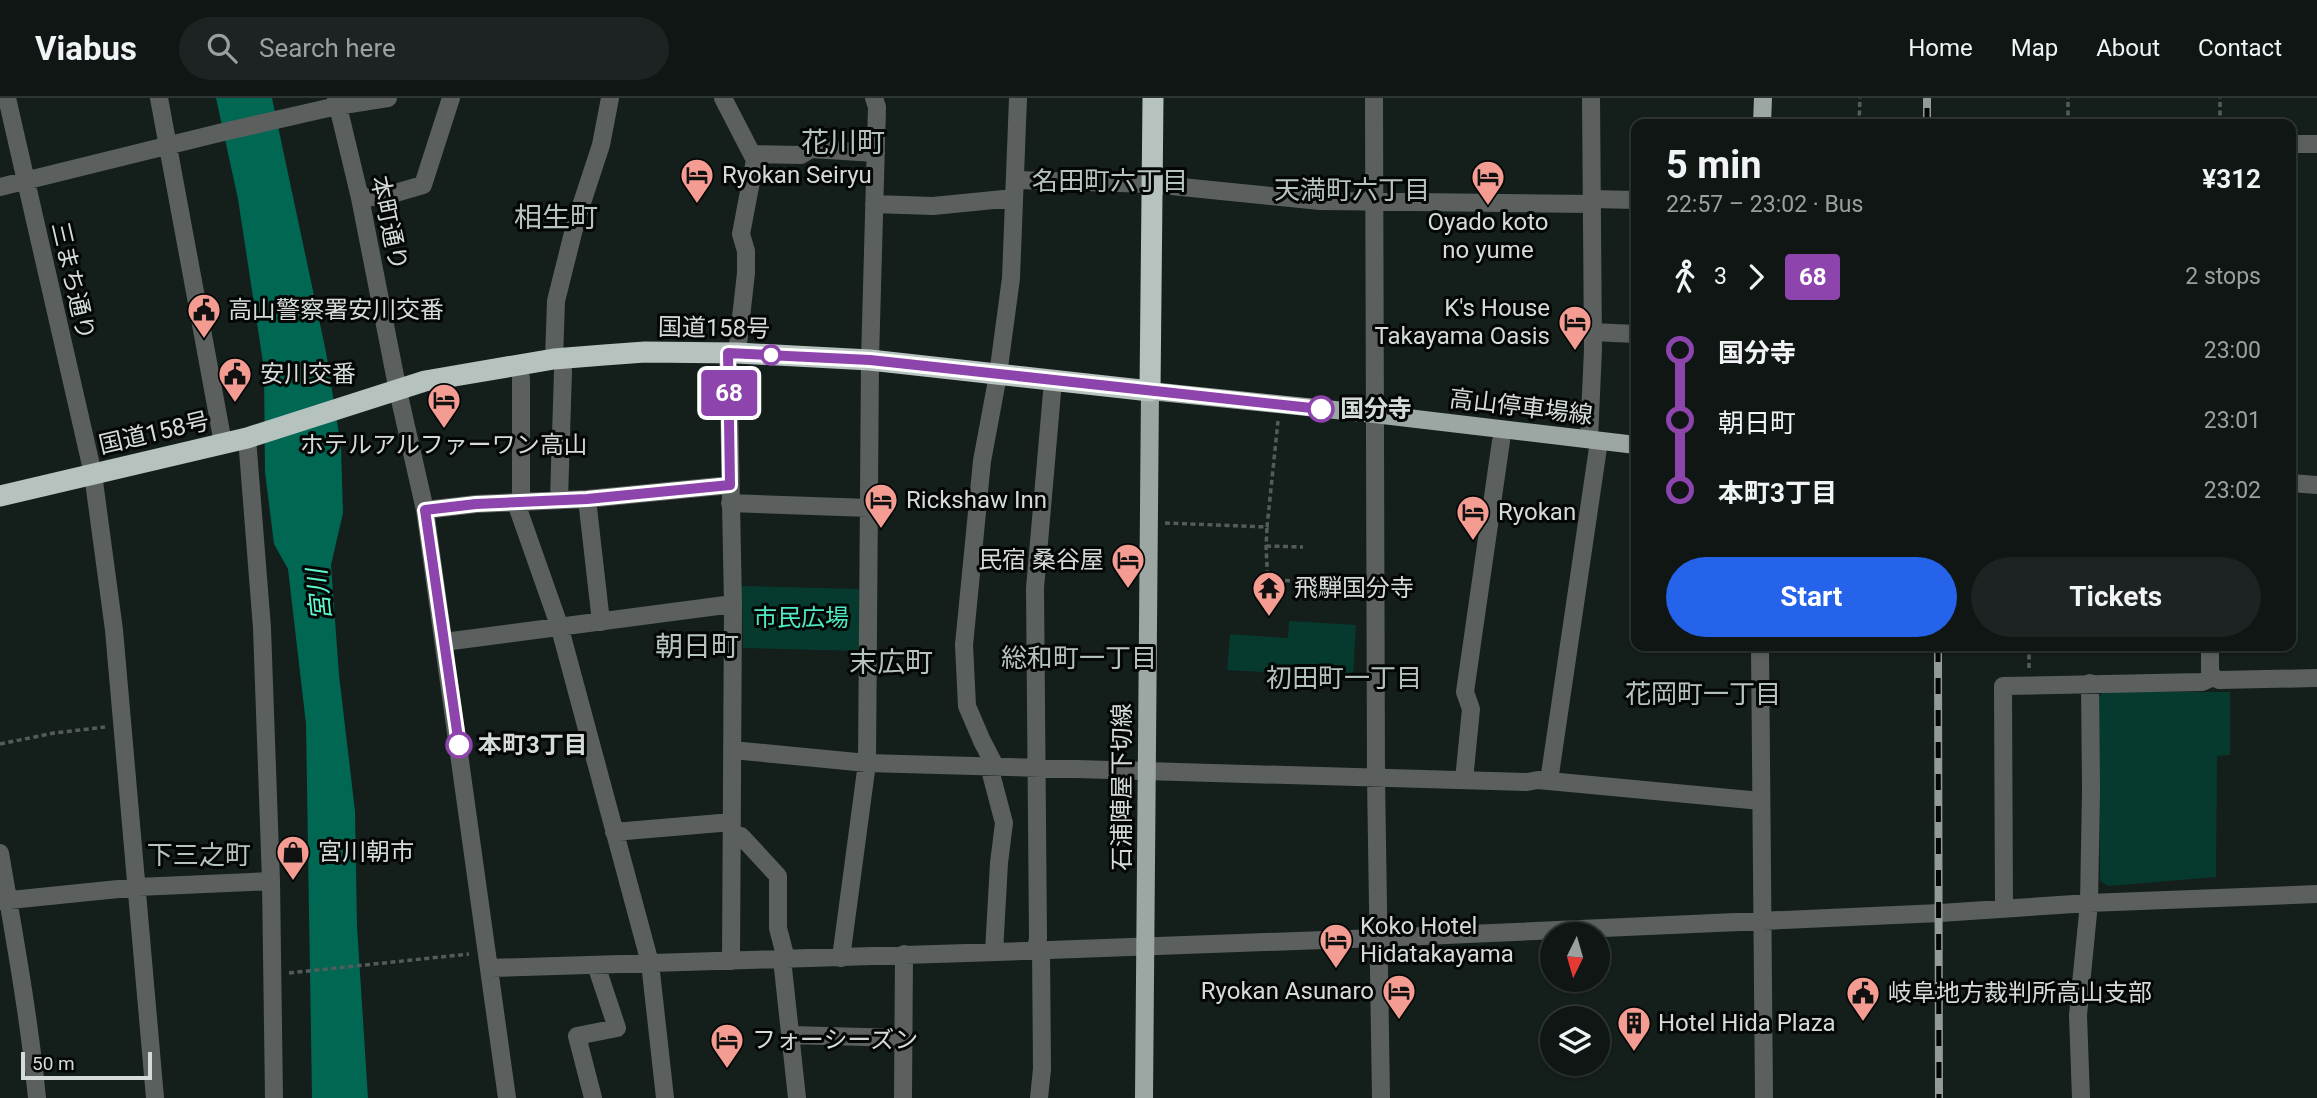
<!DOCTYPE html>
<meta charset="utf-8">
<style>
:root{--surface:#0f1614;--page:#1d2322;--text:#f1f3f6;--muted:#9b9fa0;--line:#2f3534;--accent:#2563eb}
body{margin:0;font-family:Roboto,"Noto Sans JP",sans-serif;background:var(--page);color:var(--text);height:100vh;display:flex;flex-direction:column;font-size:26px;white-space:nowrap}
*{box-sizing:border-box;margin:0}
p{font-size:23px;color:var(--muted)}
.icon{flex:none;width:38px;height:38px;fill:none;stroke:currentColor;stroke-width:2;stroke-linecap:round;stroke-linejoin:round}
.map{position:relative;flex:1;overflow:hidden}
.drawer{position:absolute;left:1631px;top:21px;width:665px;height:532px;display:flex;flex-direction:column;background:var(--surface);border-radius:14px;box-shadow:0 2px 5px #0004,0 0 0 2px var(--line)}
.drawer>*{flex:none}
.badge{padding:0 14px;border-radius:5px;font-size:24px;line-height:46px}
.needle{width:46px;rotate:185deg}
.fabs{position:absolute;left:1540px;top:824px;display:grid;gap:14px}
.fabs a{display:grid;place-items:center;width:70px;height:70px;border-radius:50%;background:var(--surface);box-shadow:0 2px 5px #0004,0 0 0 2px var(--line);font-size:35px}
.scale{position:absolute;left:21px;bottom:18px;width:131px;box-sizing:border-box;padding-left:7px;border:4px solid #d4dbd9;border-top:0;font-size:19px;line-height:24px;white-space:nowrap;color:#d4dbd9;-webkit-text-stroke:5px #040706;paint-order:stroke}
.map>.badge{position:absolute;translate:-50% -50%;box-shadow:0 0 0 4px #fff}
.legs{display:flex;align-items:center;gap:10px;height:77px;padding:0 35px;font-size:23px}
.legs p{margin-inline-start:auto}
.headline{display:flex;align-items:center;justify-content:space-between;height:119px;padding:0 35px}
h1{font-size:38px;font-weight:700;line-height:52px}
.action{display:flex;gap:14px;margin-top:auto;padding:14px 35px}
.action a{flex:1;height:80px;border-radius:42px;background:var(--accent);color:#fff;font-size:28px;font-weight:700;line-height:80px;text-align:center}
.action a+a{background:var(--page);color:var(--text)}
ul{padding:0 35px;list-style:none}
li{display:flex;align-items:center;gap:24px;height:70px;font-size:26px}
li i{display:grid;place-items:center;width:10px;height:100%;margin:0 9px;background:currentColor}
li i::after{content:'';width:18px;height:18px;margin:-9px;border:5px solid;border-radius:50%;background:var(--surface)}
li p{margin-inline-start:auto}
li:first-child i{background:linear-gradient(#0000 50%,currentColor 0)}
li:last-child i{background:linear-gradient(currentColor 50%,#0000 0)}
header{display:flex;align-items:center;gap:42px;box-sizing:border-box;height:98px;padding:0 35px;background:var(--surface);border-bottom:2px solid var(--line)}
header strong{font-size:33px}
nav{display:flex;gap:38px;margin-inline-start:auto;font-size:24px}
.search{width:490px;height:63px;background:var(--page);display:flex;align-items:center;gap:18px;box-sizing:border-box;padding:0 24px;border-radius:38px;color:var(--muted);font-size:26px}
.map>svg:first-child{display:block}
.green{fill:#073a2e}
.water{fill:#006753}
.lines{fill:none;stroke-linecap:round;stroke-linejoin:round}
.path{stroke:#535c5a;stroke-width:3.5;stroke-dasharray:5 3.5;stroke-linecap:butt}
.minor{stroke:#5b605f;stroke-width:18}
.major{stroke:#9ca6a3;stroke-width:18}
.highway{stroke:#b5c2be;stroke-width:21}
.rail-casing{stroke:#939b98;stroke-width:8}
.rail{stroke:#040706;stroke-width:5;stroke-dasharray:16;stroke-linecap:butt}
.line-1-casing{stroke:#fff;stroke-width:16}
.line-1{stroke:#8e44ad;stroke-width:10}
.stop-1-dot{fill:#fff;stroke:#8e44ad;stroke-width:3.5}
.labels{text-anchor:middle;stroke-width:6;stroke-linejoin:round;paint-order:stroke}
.poi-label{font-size:24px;fill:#d4dbd9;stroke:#040706;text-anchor:start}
.street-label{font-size:24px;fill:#d4dbd9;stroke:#040706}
.stop-label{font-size:24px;font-weight:bold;fill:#d4dbd9;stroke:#040706;text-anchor:start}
.park-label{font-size:24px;fill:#4feac3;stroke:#040706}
.neighbourhood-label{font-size:26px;fill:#b6c3be;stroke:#040706}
.water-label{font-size:26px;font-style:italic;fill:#61f9d2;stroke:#040706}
.quarter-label{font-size:28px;fill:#b6c3be;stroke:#040706}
</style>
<header>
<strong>Viabus</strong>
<div class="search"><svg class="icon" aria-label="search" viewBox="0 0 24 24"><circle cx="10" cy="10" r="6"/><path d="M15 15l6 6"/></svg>Search here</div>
<nav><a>Home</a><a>Map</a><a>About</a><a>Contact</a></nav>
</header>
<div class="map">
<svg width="2317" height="1000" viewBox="0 0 2317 1000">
<rect width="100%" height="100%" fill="#141e1b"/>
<path class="green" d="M 742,488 L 859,491 L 859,553 L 743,550 Z
M 1289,523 L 1356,527 L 1353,579 L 1227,572 L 1230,536 L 1288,540 Z
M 2104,594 L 2230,594 L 2230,657 L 2217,658 L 2216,779 L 2108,788 L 2100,783 L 2098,600 Z"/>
<path class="water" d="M 216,0 L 272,0 L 326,254 L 341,349 L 343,415 L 331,467 L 339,577 L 355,713 L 357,828 L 368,1000 L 312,1000 L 306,626 L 288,471 L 274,446 L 265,374 L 264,271 L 238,101 Z"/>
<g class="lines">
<path class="path" d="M 1859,26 L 1860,0
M 2068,26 L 2068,0
M 2220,26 L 2220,0
M 1165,425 L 1267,429 L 1278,323
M 1267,430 L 1266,448 L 1268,487
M 1266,448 L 1303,449
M 1268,482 L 1301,483
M 2029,548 L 2029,571
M 0,646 L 54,635 L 105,629
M 289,875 L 469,856"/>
<path class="minor" d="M 7,0 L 93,376 L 114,532 L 155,1000
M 159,0 L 223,345
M 336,0 L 360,100 L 398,293 L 425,412 L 507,1000
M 723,0 L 755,62 L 741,136 L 746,153 L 746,175 L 737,255
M 1374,0 L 1376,680 L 1381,1000
M 2291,46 L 2317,46
M 753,56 L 801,57 L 811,51 L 876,55
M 1015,82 L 1152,86 L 1320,103 L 1592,106
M 0,89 L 219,35 L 337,8 L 388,0
M 360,100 L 385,98 L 423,87 L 451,0
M 1592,101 L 1636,102
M 874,106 L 933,108 L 1014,100
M 1592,234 L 1636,236
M 728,255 L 733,506 L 731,863
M 554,261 L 556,203 L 576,123 L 601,47 L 610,0
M 521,280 L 521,404
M 247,340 L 262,530 L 271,783 L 274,1000
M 1589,341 L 1593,251 L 1591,0
M 2291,385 L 2317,387
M 559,401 L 563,273
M 587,401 L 601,524
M 516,405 L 559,527 L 650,865 L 665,1000
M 730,405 L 869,410
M 425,412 L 476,406 L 587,401 L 730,387
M 444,544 L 733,506
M 1760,548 L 1764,1000
M 2210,548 L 2210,573 L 2213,579
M 732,652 L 867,665 L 1527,684 L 1538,682 L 1761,703
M 989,668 L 1004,725 L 999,765 L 994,854
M 995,668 L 982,643 L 967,608 L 964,547 L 982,363 L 998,277 L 1011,180 L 1018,0
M 1464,682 L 1471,611 L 1465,594 L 1501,343
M 1549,683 L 1599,343
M 614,734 L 732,724
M 732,737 L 741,738 L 778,778 L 778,830 L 786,861
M 0,755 C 14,837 29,918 37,1000
M 0,803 L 138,789 L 271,783
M 2004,811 L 2003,588 L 2202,584 L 2213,579 L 2219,582 L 2317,580
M 1036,852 L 1038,840 L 1035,490 L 1053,283
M 841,860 L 867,665 L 870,262 L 877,9 L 874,0
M 782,861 L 797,1000
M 490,870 L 967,855 L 1378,840 L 1940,815 L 2089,805 L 2317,796
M 790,937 L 902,940
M 593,1000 L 577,938 L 617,930 L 596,867
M 903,1000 L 904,856
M 1039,1000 L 1042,971 L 1041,852
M 2081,1000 L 2078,917 L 2089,805 L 2091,693 L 2090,585"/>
<path class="major" d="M 1762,26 L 1763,0
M 1144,1000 L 1150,293 L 1374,316 L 1636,347"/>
<path class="highway" d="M 0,398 L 247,340 L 425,283 L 554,261 L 604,257 L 645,254 L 737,255 L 870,262 L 1150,293 L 1153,0"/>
<defs>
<path id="rail" d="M 1927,26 L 1927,0
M 1938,548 L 1939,1000"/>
</defs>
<use href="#rail" class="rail-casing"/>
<use href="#rail" class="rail"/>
</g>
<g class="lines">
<defs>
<path id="line-1" d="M 459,647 L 425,412 L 476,406 L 587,401 L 730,387 L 728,255 L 870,262 L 1321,311"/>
</defs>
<use href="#line-1" class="line-1-casing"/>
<use href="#line-1" class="line-1"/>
</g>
<defs>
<symbol id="hotel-pin" viewBox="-11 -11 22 30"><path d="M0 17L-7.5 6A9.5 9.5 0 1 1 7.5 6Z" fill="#f59c92" stroke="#040706"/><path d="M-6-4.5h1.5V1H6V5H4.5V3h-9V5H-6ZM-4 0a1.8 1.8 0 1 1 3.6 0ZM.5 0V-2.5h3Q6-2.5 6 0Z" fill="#111"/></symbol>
<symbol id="civic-pin" viewBox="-11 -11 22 30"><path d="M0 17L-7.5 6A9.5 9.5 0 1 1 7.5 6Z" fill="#f59c92" stroke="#040706"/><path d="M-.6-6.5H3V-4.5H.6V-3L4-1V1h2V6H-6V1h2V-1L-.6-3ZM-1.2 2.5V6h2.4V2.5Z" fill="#111"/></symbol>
<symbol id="temple-pin" viewBox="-11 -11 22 30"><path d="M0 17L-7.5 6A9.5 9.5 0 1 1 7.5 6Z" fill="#f59c92" stroke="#040706"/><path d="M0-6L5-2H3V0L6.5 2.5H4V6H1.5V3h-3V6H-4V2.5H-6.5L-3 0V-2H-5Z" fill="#111"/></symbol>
<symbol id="shop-pin" viewBox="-11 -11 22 30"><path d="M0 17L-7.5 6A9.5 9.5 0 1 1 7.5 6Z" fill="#f59c92" stroke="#040706"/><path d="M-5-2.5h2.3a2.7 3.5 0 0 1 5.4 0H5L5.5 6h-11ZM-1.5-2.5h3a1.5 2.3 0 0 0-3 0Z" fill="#111"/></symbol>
<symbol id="building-pin" viewBox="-11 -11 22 30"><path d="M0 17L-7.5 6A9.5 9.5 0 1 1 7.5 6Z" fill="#f59c92" stroke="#040706"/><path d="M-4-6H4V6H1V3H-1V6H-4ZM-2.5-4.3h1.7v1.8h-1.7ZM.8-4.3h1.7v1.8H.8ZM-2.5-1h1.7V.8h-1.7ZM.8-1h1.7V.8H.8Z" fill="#111"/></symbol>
</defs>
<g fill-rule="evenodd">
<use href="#hotel-pin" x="678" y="58" width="38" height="52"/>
<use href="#hotel-pin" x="1469" y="60" width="38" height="52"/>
<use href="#civic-pin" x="185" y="193" width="38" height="52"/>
<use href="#hotel-pin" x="1556" y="205" width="38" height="52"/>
<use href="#civic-pin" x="216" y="257" width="38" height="52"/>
<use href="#hotel-pin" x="425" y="283" width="38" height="52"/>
<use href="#hotel-pin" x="862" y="383" width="38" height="52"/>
<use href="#hotel-pin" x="1454" y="395" width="38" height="52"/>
<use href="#hotel-pin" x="1109" y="443" width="38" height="52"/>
<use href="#temple-pin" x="1250" y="471" width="38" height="52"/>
<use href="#shop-pin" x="274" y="735" width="38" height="52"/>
<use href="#hotel-pin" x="1317" y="823" width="38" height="52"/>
<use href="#hotel-pin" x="1380" y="874" width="38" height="52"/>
<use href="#civic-pin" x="1844" y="876" width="38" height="52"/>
<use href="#building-pin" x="1615" y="906" width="38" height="52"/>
<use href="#hotel-pin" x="708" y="923" width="38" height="52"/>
</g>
<g class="stop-1-dot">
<circle cx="771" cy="257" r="9"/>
<circle cx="1321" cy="311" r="12"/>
<circle cx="459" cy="647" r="12"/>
</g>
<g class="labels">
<g class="poi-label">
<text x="722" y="85">Ryokan Seiryu</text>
<text x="1488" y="132" text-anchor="middle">Oyado koto<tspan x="1488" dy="28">no yume</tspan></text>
<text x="1550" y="218" text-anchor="end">K's House<tspan x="1550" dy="28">Takayama Oasis</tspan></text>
<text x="228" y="220">高山警察署安川交番</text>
<text x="260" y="284">安川交番</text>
<text x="444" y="355" text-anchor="middle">ホテルアルファーワン高山</text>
<text x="906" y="410">Rickshaw Inn</text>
<text x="1498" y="422">Ryokan</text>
<text x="1104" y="470" text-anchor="end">民宿 桑谷屋</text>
<text x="1294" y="498">飛騨国分寺</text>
<text x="318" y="762">宮川朝市</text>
<text x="1360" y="836">Koko Hotel<tspan x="1360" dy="28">Hidatakayama</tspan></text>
<text x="1374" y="901" text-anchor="end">Ryokan Asunaro</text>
<text x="1888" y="903">岐阜地方裁判所高山支部</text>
<text x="1658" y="933">Hotel Hida Plaza</text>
<text x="752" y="950">フォーシーズン</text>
</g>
<g class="street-label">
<text transform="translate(389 125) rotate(78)" y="8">本町通り</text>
<text transform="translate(73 183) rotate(77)" y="8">三まち通り</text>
<text transform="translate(714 230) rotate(1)" y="8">国道158号</text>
<text transform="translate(1521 309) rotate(7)" y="8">高山停車場線</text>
<text transform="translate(154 335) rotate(-13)" y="8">国道158号</text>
<text transform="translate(1122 689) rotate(-90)" y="8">石浦陣屋下切線</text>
</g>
<g class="stop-label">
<text x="1340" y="319">国分寺</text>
<text x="478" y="655">本町3丁目</text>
</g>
<g class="park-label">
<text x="801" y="528">市民広場</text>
</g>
<g class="neighbourhood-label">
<text x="1110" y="92">名田町六丁目</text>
<text x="1352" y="101">天満町六丁目</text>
<text x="1079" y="569">総和町一丁目</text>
<text x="1344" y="589">初田町一丁目</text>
<text x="1703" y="605">花岡町一丁目</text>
<text x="199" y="766">下三之町</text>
</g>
<g class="water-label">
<text transform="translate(319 497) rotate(-96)" y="9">宮川</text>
</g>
<g class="quarter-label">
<text x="843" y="54">花川町</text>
<text x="556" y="129">相生町</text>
<text x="697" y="558">朝日町</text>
<text x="891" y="574">末広町</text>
</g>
</g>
</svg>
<div class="fabs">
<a><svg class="needle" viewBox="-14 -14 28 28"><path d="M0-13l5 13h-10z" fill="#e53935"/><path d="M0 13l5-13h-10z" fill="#9b9fa0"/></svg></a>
<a><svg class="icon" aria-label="layers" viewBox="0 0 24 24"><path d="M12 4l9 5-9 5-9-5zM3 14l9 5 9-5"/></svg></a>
</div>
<div class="scale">50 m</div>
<b class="badge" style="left:729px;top:295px;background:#8e44ad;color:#fff">68</b>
<section class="drawer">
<div class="headline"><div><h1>5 min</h1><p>22:57 – 23:02 · Bus</p></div><b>¥312</b></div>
<div class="legs"><svg class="icon" aria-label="walk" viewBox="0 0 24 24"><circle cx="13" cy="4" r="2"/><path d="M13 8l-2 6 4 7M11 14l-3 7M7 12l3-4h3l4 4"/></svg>3<svg class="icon" aria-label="forward" viewBox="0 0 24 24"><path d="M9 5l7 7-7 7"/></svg><b class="badge" style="background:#8e44ad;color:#fff">68</b><p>2 stops</p></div>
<ul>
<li><i style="color:#8e44ad"></i><b>国分寺</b><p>23:00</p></li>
<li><i style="color:#8e44ad"></i><span>朝日町</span><p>23:01</p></li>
<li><i style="color:#8e44ad"></i><b>本町3丁目</b><p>23:02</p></li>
</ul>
<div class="action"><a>Start</a><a>Tickets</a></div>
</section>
</div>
